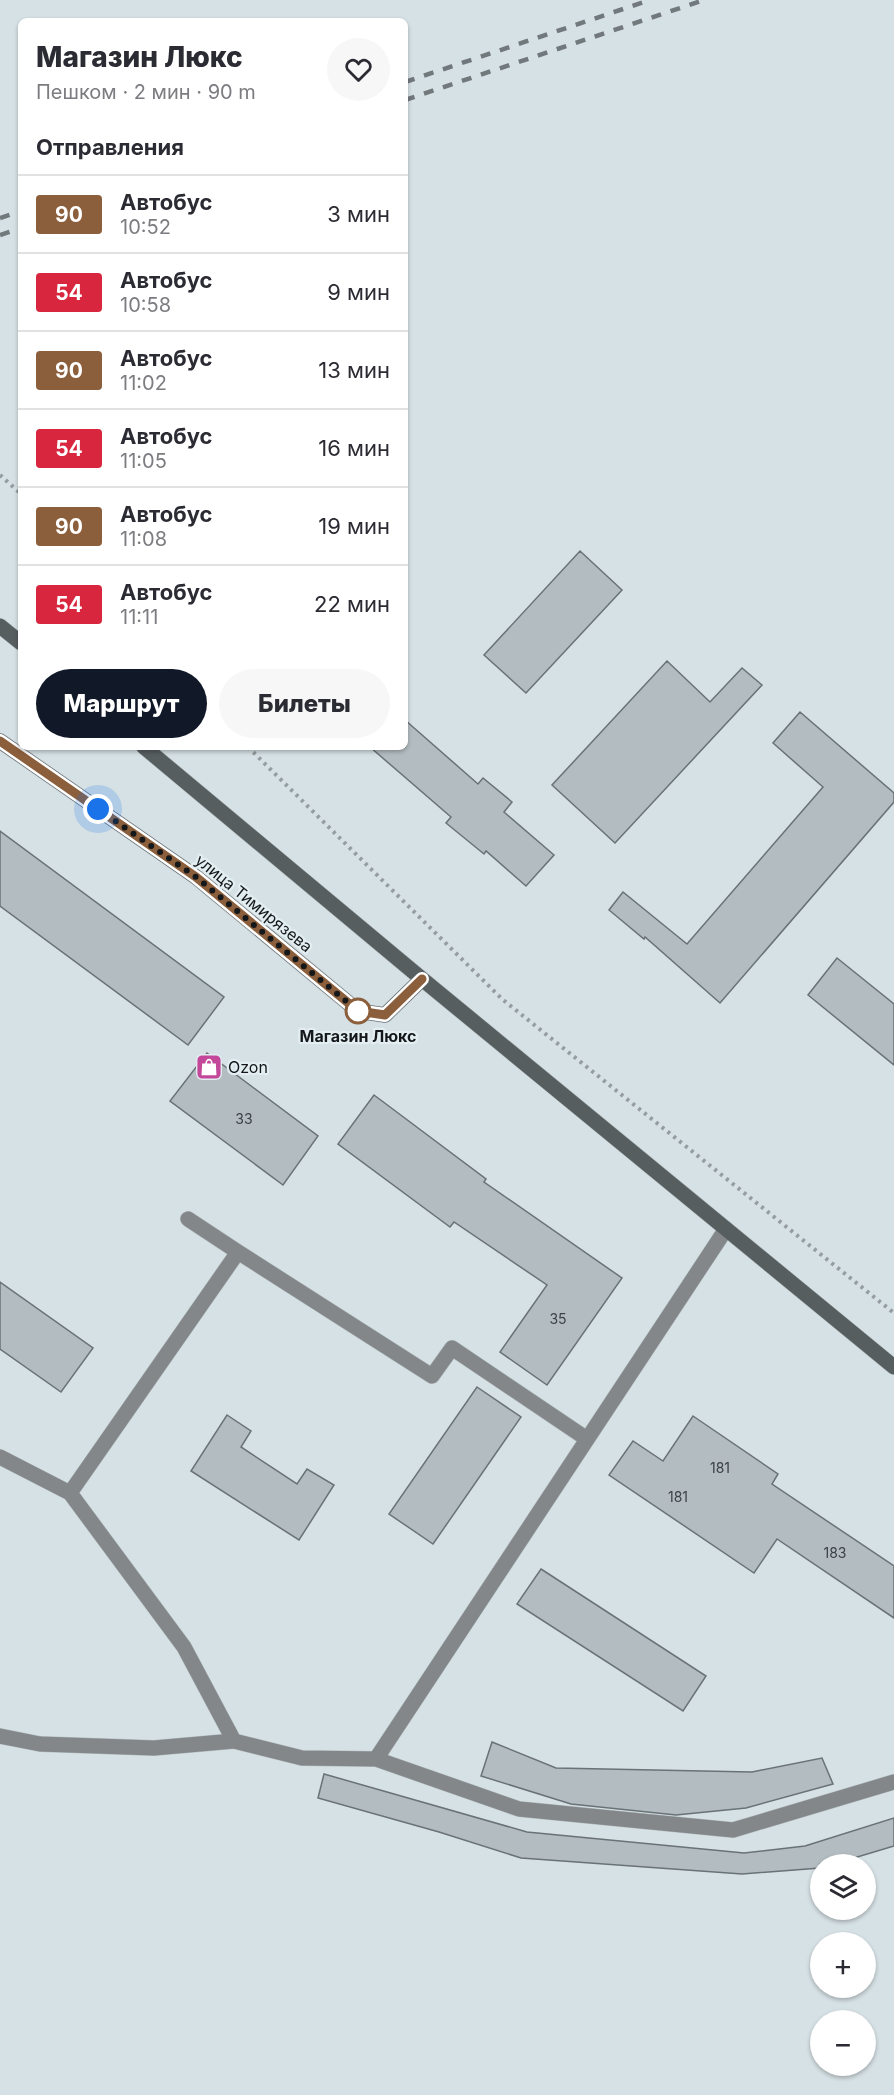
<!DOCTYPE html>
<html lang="ru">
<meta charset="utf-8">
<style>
:root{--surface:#fff;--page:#f7f7f7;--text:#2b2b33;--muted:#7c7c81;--line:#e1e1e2;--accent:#111827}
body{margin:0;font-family:Inter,sans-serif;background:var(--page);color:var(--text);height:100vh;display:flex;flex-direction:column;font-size:22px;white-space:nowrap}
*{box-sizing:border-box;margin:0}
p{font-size:20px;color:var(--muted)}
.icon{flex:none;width:33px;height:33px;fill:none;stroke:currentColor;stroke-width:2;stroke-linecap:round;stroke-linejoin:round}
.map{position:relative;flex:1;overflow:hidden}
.drawer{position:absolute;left:18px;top:18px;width:390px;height:732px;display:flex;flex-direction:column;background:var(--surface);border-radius:9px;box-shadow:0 2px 4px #0004}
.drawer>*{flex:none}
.badge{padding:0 12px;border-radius:4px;font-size:21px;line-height:39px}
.fabs{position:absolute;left:810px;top:1854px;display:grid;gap:12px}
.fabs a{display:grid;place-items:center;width:66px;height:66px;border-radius:50%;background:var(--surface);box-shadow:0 2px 4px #0004;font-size:30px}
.you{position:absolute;width:30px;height:30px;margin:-15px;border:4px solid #fff;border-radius:50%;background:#1a73e8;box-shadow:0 0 0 9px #1a73e833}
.map>.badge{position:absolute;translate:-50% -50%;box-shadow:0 0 0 3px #fff}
h2{padding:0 18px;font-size:22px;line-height:54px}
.round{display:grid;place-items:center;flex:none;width:63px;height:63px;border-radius:32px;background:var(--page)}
.headline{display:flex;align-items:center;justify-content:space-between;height:102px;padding:0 18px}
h1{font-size:28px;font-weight:800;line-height:45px}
.button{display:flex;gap:12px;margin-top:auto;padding:12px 18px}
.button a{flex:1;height:69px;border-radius:36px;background:var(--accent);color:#fff;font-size:24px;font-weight:800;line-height:69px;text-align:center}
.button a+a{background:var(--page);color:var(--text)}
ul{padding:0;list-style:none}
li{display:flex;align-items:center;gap:18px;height:78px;padding:0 18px;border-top:2px solid var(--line)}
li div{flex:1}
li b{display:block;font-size:22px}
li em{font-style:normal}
li .badge{min-width:66px;font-weight:700;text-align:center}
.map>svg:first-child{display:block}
.building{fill:#b3bdc1;stroke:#697276;stroke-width:1.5}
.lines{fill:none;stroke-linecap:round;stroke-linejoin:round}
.minor-casing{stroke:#b3bdc0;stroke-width:16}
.secondary-casing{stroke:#b3bdc0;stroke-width:16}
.path{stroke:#959da0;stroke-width:4;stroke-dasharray:3 4.5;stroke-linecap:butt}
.minor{stroke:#838789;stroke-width:15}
.secondary{stroke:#575e60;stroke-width:15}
.rail{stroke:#72797c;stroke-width:4.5;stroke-dasharray:10 10;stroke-linecap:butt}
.line-casing{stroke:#fff;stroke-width:14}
.line{stroke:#8b5e3c;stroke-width:9}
.walk{stroke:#15181a;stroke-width:6;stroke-dasharray:0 10.8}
.stop-dot{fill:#fff;stroke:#8b5e3c;stroke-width:3}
.labels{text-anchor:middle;stroke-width:4.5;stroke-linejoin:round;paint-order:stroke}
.number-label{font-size:14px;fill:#3c4144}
.street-label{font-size:16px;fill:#15181a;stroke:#e3eef2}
.stop-label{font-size:16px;font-weight:bold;fill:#15181a;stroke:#e3eef2}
.poi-label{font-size:16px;fill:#15181a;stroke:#e3eef2;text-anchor:start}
</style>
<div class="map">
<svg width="894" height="2095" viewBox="0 0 894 2095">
<rect width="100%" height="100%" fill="#d6e1e5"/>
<path class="building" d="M 580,551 L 622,590 L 526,693 L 484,655 Z
M 667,661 L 710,702 L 742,668 L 762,685 L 615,843 L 552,785 Z
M 800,712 L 894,793 L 894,802 L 720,1003 L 645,937 L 644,939 L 609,910 L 623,892 L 687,944 L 823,787 L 773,743 Z
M 405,720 L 478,784 L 483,778 L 512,802 L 504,812 L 554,855 L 526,886 L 486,851 L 484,854 L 446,823 L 451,817 L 370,747 L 405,747 Z
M 0,831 L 224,997 L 188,1045 L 0,906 Z
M 837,958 L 894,1004 L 894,1065 L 808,995 Z
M 207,1053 L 318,1136 L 283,1185 L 170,1101 Z
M 374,1095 L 486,1179 L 484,1182 L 622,1278 L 547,1385 L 500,1352 L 547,1285 L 454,1222 L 450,1227 L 338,1144 Z
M 0,1282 L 93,1348 L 61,1392 L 0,1349 Z
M 477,1387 L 521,1417 L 433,1544 L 389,1514 Z
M 227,1415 L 251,1431 L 241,1447 L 297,1484 L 307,1469 L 334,1485 L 299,1540 L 191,1471 Z
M 693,1416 L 778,1474 L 772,1484 L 894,1566 L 894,1618 L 777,1539 L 754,1573 L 609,1475 L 633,1441 L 663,1461 Z
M 541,1569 L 706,1676 L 683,1711 L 517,1604 Z
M 492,1742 L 556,1768 L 752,1772 L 822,1758 L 833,1784 L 746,1808 L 676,1815 L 571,1804 L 481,1776 Z
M 324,1774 L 527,1832 L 744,1853 L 805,1846 L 894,1818 L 894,1846 L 834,1864 L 820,1864 L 820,1868 L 742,1874 L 521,1858 L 439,1832 L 318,1798 Z"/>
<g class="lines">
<defs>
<path id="minor" d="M 188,1219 L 238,1252 L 432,1376 L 452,1348 L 587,1439
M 0,1457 L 70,1493 L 184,1647 L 234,1741
M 70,1493 L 238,1252
M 0,1736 L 40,1744 L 154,1748 L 234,1741 L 302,1758 L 376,1759 L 519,1809 L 733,1830 L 894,1782
M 376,1759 L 726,1229"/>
<path id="secondary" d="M 0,626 L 21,643
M 0,741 L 196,877 L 358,1011 L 385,1015 L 422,979
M 144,747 L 422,979 L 894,1367"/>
</defs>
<use href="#minor" class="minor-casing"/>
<use href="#secondary" class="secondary-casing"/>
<path class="path" d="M 0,475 L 21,494
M 248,747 L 502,999 L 894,1313"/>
<use href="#minor" class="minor"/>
<use href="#secondary" class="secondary"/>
<path class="rail" d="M 405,82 L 650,0
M 405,100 L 704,0
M 0,218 L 21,211
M 0,235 L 21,228"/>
</g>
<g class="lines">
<defs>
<path id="line" d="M 0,741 L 196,877 L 358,1011 L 385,1015 L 422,979"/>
</defs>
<use href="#line" class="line-casing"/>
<use href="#line" class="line"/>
<path class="walk" d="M 98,809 L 196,877 L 358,1011"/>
</g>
<defs>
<symbol id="shop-square" viewBox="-11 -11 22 22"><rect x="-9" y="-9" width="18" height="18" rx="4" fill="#c44899" stroke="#e3eef2"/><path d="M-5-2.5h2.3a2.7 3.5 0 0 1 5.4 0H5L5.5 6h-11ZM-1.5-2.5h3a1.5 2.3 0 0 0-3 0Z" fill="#fff"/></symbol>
</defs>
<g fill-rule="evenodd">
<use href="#shop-square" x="194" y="1052" width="30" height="30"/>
</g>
<circle class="stop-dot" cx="358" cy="1011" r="12"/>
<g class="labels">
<g class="number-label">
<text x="244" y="1124">33</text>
<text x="558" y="1324">35</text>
<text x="720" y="1473">181</text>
<text x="678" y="1502">181</text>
<text x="835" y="1558">183</text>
</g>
<g class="street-label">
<text transform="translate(254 903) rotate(39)" y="6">улица Тимирязева</text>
</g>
<g class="stop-label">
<text x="358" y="1042">Магазин Люкс</text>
</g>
<g class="poi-label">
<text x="228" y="1073">Ozon</text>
</g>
</g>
</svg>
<div class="fabs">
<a><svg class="icon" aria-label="layers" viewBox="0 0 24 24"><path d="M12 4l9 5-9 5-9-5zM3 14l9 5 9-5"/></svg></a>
<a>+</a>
<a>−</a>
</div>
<div class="you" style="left:98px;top:809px"></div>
<section class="drawer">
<div class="headline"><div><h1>Магазин Люкс</h1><p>Пешком · 2 мин · 90 m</p></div><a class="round"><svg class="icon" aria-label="heart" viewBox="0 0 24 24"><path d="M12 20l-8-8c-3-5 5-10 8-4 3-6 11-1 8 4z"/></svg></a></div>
<h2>Отправления</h2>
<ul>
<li><span class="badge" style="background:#8b5e3c;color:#fff">90</span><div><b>Автобус</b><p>10:52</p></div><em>3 мин</em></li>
<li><span class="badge" style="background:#d7263d;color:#fff">54</span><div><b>Автобус</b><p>10:58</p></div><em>9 мин</em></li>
<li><span class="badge" style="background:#8b5e3c;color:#fff">90</span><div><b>Автобус</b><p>11:02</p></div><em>13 мин</em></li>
<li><span class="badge" style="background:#d7263d;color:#fff">54</span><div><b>Автобус</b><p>11:05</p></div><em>16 мин</em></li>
<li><span class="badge" style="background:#8b5e3c;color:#fff">90</span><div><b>Автобус</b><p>11:08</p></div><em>19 мин</em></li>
<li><span class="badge" style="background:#d7263d;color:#fff">54</span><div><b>Автобус</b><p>11:11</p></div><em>22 мин</em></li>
</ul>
<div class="button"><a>Маршрут</a><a>Билеты</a></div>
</section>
</div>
